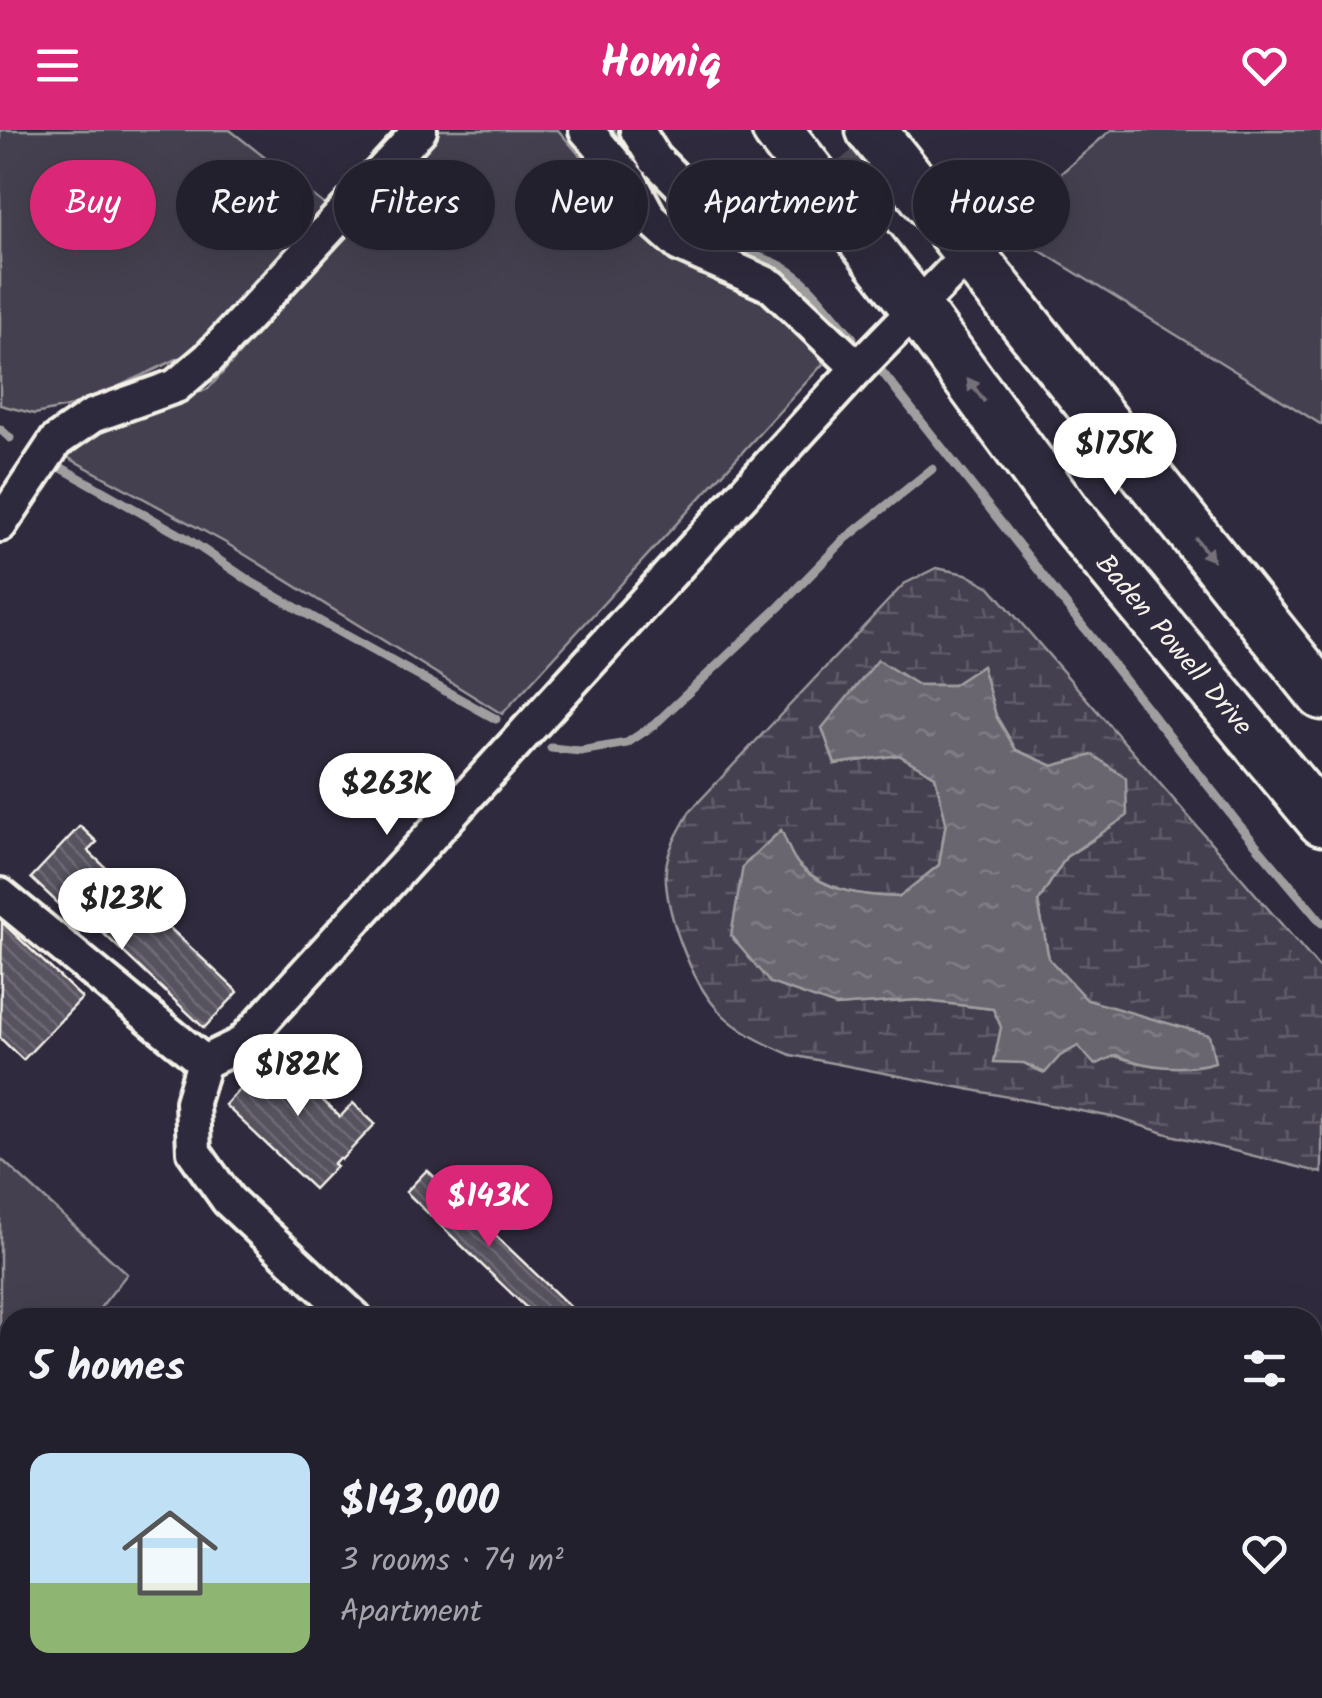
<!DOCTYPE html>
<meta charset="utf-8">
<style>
body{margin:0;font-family:Kalam,sans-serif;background:#2b2836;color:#f1f3f6;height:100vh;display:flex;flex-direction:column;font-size:38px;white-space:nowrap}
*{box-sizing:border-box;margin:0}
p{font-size:32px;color:#a3a3aa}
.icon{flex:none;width:55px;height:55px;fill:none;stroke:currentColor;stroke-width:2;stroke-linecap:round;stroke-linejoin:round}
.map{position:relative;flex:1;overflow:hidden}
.side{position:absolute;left:0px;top:1178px;width:1322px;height:392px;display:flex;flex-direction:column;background:#23202e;border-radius:30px 30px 0 0;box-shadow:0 10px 40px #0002,0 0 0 2px #403e4a}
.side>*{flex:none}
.guide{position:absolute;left:30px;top:30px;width:1262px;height:90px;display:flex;gap:20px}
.price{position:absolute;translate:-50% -85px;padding:0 22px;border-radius:35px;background:#fff;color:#222;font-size:32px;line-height:65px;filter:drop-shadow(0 2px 5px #0008)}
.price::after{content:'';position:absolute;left:50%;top:60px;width:30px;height:22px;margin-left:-15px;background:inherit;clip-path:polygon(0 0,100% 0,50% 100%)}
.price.on{background:#db2777;color:#fff}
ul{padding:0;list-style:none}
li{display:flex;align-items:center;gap:30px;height:250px;padding:0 30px}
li+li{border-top:2px solid #403e4a}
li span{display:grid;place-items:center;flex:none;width:280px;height:200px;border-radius:20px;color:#555}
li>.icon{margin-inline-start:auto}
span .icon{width:120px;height:120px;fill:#fffc;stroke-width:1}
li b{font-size:42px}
h2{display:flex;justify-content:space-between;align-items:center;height:120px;padding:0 30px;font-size:42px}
.tag{padding:0 35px;border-radius:45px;background:#23202e;box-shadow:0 10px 40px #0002,0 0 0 2px #403e4a;font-size:35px;line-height:90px}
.tag.on{background:#db2777;color:#fff}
header{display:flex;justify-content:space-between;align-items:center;height:130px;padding:0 30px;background:#db2777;color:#fff;font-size:45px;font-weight:800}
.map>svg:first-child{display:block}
.grass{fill:#454050;stroke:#9c989c;stroke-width:2.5}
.wetland{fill:url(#wetland-marsh);stroke:#9c989c;stroke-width:2.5;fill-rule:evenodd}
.water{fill:url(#water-ripples);stroke:#a19ea0;stroke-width:2.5}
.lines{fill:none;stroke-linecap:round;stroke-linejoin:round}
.stream{stroke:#a19ea0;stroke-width:9}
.building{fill:url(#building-back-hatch);stroke:#f4f1e8;stroke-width:2.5}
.minor-tunnel{stroke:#4d4857;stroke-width:32;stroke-dasharray:32 16;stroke-linecap:butt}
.minor-casing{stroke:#f4f1e8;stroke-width:40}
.secondary-casing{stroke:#f4f1e8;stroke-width:55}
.minor{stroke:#2f2a3d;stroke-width:32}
.secondary{stroke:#2f2a3d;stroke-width:48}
.oneway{fill:#747079}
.labels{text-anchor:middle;stroke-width:9;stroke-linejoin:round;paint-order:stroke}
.street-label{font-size:28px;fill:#f4f1e8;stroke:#2f2a3d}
</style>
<header><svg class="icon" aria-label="menu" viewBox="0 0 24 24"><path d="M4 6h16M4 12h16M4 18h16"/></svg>Homiq<svg class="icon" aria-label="heart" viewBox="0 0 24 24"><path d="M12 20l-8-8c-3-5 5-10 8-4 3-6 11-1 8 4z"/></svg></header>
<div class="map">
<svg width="1322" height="1568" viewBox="0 0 1322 1568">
<defs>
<pattern id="wetland-marsh" width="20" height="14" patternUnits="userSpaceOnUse" patternTransform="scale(2.5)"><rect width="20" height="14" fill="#454050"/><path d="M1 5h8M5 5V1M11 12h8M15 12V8" fill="none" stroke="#605c69"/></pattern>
<pattern id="water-ripples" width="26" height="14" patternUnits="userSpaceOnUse" patternTransform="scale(2.5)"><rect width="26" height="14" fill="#6a6670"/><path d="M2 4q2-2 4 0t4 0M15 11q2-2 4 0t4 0" fill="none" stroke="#807c84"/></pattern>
<pattern id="building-back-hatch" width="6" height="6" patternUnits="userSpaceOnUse" patternTransform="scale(2.5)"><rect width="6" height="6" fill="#56525f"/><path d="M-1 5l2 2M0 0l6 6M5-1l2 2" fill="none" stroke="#6f6b76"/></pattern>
</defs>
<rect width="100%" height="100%" fill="#2f2a3d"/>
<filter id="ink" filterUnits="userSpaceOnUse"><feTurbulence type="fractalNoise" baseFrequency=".01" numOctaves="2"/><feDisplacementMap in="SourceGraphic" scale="20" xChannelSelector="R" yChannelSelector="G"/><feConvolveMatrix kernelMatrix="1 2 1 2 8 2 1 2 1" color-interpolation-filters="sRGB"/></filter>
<g filter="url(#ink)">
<g class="grass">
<path d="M0 0H230L325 75 190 223 81 274 35 284 0 275Z"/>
<path d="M440 0H558L658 117 770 173 819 221 823 234 502 584 226 413 67 327 81 312 111 296 208 259Z"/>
<path d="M1111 0H1322V295L1034 117 1032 91 1052 51Z"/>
<path d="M0 1028 127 1144 93 1187 10 1188V1560H797L808 1568H0Z"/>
</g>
<path class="wetland" d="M936 438 966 444 990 457 1322 841V1043L1171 1005 1117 988 791 925C765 914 739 902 719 881 691 852 663 777 666 738 668 717 681 698 690 681L904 454ZM982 536 996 586 1016 620 1053 636 1093 625V710L1066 727 1038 772 1049 829 1087 870 1144 887 1128 930 1079 915 1060 926 1044 943 1024 933 993 879 917 870 836 876 781 700C786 711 791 728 800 736 827 762 864 766 899 767L939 735 946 692 935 646 899 625 836 634 918 555H953Z"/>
<g class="water">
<path d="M878 530 918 555H953L982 536 996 586 1016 620 1053 636 1093 625 1126 648 1127 686 1066 727 1038 772 1049 829 1087 870 1209 905 1215 932C1185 941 1146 938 1116 925L1095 935 1078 916 1060 926 1045 943 1024 933 994 932 1001 897 993 879 917 870 836 876 770 853 731 806 743 736 781 700C787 711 791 728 800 736 826 762 864 766 899 767L939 735 946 692 935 646 899 625 835 634 822 598Z"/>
<path d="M1313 1282 1322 1284V1568H997L1001 1560H1312Z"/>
</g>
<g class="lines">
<g class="stream">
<path d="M610 0 621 18"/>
<path d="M720 118C799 131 803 151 853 208"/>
<path d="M883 243 1240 696 1322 793"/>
<path d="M0 299 10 308"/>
<path d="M60 337 186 408 251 452 321 492 496 589"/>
<path d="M551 618 580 621 627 613 654 595 779 477 845 409 932 339"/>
</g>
</g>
<g class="building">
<path d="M80 696 97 712 88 721 238 862 204 898 85 786 79 793 31 748Z"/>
<path d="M2 792 82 868 23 930 0 908Z"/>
<path d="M290 913 312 933 298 947 340 987 353 973 375 994 341 1030 339 1028 333 1034 336 1036 314 1059 225 975 240 959 244 963Z"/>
<path d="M427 1040 582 1188H537L406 1062Z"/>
</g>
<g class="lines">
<path class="minor-tunnel" d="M813 73 902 0"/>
<g class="minor-casing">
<g id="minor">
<path d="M586 0 630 51 650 88 680 115 772 156 858 238"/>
<path d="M637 0 655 29 701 75 751 98 785 96 805 79"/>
<path d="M0 395 56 311 92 286 176 256 208 229 420 0"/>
<path d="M0 765 204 932"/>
<path d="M355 1188 228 1070 194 1022 192 972 204 932 241 914 858 238 971 122"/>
<path d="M824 1560 832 1568"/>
</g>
</g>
<g class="secondary-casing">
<g id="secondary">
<path d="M777 0 916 178 1067 384 1322 691"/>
<path d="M871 0 1322 565"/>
</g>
</g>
<use href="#minor" class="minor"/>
<use href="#secondary" class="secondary"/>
</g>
<defs><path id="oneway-solid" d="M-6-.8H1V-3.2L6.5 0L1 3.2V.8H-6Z" transform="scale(2.5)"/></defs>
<g class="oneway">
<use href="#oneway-solid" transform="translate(976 260) rotate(-126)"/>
<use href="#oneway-solid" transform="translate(1204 419) rotate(52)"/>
</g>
</g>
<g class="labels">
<g class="street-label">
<text transform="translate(1175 514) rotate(50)" y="10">Baden Powell Drive</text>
</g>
</g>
</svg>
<b class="price" style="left:1115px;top:368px">$175K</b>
<b class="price" style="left:387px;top:708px">$263K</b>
<b class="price" style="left:122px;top:823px">$123K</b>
<b class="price" style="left:298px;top:989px">$182K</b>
<b class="price on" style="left:489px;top:1120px">$143K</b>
<div class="guide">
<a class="tag on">Buy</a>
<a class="tag">Rent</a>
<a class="tag">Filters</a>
<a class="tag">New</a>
<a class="tag">Apartment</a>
<a class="tag">House</a>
</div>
<section class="side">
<h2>5 homes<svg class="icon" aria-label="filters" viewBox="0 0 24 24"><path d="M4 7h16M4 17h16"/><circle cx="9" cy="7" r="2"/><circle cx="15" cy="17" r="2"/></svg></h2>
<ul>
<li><span style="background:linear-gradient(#bfe0f5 65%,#8fb573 0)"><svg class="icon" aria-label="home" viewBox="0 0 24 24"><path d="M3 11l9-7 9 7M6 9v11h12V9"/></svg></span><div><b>$143,000</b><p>3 rooms · 74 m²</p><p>Apartment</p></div><svg class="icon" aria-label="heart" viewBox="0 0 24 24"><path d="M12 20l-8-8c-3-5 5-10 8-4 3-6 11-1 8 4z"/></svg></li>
</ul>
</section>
</div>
